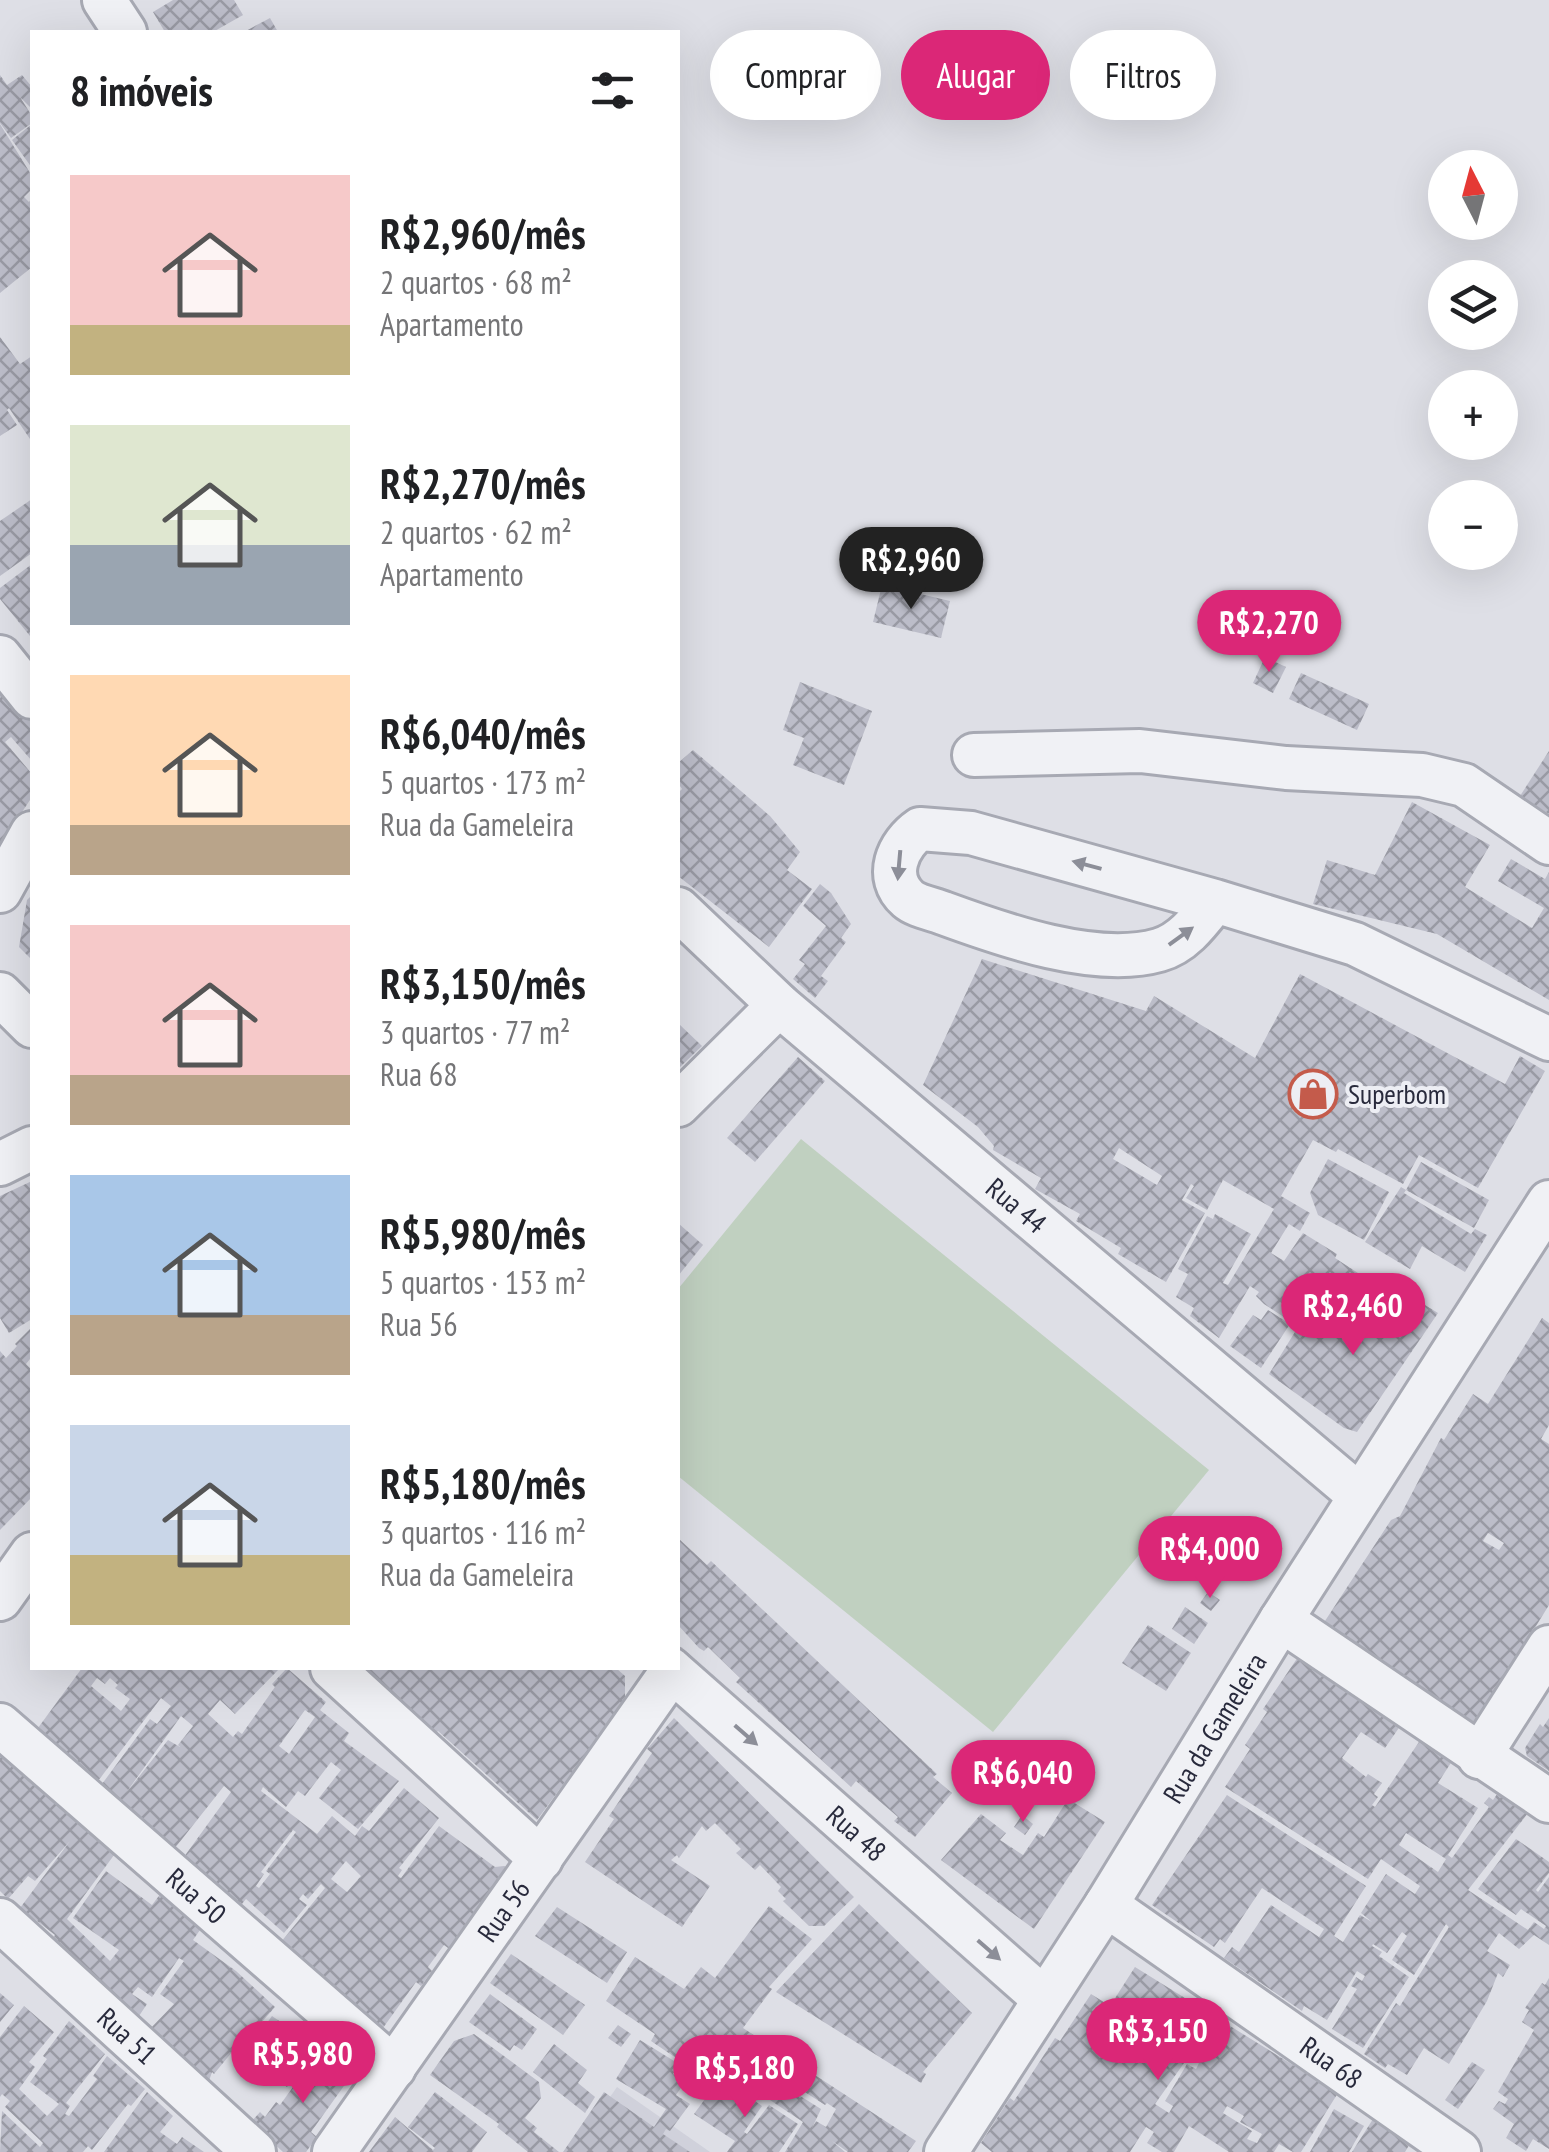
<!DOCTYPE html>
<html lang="pt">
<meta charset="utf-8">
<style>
body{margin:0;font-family:"PT Sans Narrow",sans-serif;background:#f2f2f2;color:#202124;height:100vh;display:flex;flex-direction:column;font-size:38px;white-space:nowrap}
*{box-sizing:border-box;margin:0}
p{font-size:32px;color:#757577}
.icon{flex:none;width:55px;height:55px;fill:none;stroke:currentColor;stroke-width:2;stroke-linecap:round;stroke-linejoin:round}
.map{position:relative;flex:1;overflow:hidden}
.drawer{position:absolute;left:30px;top:30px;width:650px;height:1640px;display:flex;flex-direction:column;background:#fff;border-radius:0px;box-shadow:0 10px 40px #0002}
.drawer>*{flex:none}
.guide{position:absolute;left:710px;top:30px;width:688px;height:90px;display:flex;gap:20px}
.needle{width:65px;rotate:354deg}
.tools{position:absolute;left:1428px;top:150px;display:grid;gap:20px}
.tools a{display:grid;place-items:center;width:90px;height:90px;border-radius:50%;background:#fff;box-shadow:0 10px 40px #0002;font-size:50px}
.price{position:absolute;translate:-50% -85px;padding:0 22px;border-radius:35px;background:#db2777;color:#fff;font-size:32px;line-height:65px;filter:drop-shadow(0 2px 5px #0008)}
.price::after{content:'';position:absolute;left:50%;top:60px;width:30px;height:22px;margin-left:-15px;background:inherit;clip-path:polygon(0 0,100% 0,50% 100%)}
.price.on{background:#222;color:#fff}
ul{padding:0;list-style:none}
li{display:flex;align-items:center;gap:30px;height:250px;padding:0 40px}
li span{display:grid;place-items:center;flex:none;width:280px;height:200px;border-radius:0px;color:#555}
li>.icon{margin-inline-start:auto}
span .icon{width:120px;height:120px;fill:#fffc;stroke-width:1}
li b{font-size:42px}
h2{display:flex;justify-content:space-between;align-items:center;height:120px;padding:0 40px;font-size:42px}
.chip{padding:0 35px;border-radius:45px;background:#fff;box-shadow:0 10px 40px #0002;font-size:35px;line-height:90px}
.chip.on{background:#db2777;color:#fff}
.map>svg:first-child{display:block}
.built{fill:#d0d1db}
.grass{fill:#c0d0c0}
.building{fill:url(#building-cross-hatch);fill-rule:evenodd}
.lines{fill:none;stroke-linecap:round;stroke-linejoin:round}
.minor-casing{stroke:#a7a9b3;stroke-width:48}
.minor{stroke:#f0f1f5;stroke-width:42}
.oneway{fill:#8c8e98}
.labels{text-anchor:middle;stroke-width:8;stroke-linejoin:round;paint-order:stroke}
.poi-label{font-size:28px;fill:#282a3c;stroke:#edeef4;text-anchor:start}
.street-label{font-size:28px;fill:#282a3c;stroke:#edeef4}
</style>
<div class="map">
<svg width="1549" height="2152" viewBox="0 0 1549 2152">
<defs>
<pattern id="building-cross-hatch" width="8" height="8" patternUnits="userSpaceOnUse" patternTransform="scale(2.5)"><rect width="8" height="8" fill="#bcbdc9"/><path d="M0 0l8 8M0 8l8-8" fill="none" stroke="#999aa4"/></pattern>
</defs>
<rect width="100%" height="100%" fill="#dedfe6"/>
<path class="built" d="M617 2087 710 2152H572Z"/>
<path class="grass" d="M801 1139 1209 1470 993 1732 678 1476V1289Z"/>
<g class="building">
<path d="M173 0H234L243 15 213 32H165L153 12Z"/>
<path d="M270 18 278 32H244Z"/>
<path d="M0 75 7 85 22 75 32 87V109L20 97 32 116V123L11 138 0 123Z"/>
<path d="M0 124 32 176V189L24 197 29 202 32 198V267L0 293Z"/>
<path d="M32 124V168L12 140Z"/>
<path d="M0 337 20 364 32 356 30 439 9 408 7 410 17 425 0 436Z"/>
<path d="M32 499V553L0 576V521Z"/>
<path d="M32 564V633L30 636 0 599V588Z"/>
<path d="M882 585 950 601 941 638 873 622Z"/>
<path d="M1265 657 1286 667 1273 693 1253 683Z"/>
<path d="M1301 673 1369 704 1357 730 1289 699Z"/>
<path d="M800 682 872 711 844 785 793 765 804 738 783 730Z"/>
<path d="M0 683 32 723V761L11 737 5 742 32 774V797L0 845Z"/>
<path d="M693 750 770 816 800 852 787 870 812 889 769 947 678 876V787L680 791 682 789 678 783V763Z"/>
<path d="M1549 751V814L1520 796Z"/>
<path d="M1412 802 1490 845 1465 887 1532 928 1544 908 1498 881 1511 859 1545 879 1549 872V1000L1437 934 1313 904 1327 860 1375 875Z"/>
<path d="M820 884 831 893 851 924 841 938 846 942 821 976 828 981 815 998 793 979 805 964 799 960 826 926 803 906Z"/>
<path d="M32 895V960L19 947 27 900Z"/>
<path d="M982 959 1146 1011 1154 996 1255 1058 1300 974 1505 1084 1520 1056 1545 1071 1478 1188 1419 1155 1403 1184 1338 1149 1336 1152 1313 1140 1281 1196 1310 1213 1300 1231 1289 1224 1271 1253 1284 1261 1303 1233 1337 1254 1335 1258 1358 1273 1351 1284 1366 1293 1349 1319 1312 1292 1318 1283 1315 1281 1290 1321 1264 1304 1256 1296 1259 1292 1250 1286 1219 1338 1190 1316 1194 1308 1176 1297 1188 1274 1178 1269 1207 1216 1213 1219 1215 1214 1251 1234 1223 1283 1228 1285 1274 1209 1223 1180 1207 1210 1186 1198 1194 1186 1191 1184 1182 1200 1205 1213 1166 1282 1118 1254 1121 1248 1076 1221 1080 1214 1035 1189 1041 1178 993 1150 994 1146 978 1127 923 1085ZM1119 1148 1162 1176 1157 1185 1113 1159Z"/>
<path d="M678 1023 702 1046 678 1069Z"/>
<path d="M798 1057 825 1081 755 1162 727 1138Z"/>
<path d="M1328 1159 1389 1192 1364 1240 1318 1215 1310 1193Z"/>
<path d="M1421 1162 1489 1200 1474 1228 1406 1190Z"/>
<path d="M32 1181V1319L9 1333 0 1318V1196Z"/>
<path d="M1401 1187 1406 1190 1404 1193 1471 1234 1475 1229 1487 1235 1465 1272 1422 1246 1410 1269 1365 1242Z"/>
<path d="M678 1223 703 1245 678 1276Z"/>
<path d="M1389 1283 1438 1313 1357 1432 1344 1428 1269 1374 1306 1314 1350 1342Z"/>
<path d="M1268 1310 1290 1324 1261 1368 1230 1346 1253 1315 1261 1320Z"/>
<path d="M1542 1318 1549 1323V1425L1541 1439 1549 1444V1605L1476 1723 1323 1624 1391 1520 1400 1516 1441 1438 1444 1440 1473 1394 1488 1404ZM1488 1533 1504 1543 1499 1550 1483 1541Z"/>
<path d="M32 1327V1361L30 1359 26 1364 32 1370V1497L0 1530V1351L6 1358 17 1346 15 1344Z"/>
<path d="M678 1538 707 1565 711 1561 937 1774 933 1777 952 1793 915 1837 894 1821 898 1817 856 1781 851 1787 736 1682 740 1678 708 1647 704 1651 699 1648 678 1625Z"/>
<path d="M1208 1592 1220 1600 1211 1611 1200 1603Z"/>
<path d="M1185 1607 1208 1623 1194 1644 1172 1629Z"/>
<path d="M1148 1625 1191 1653 1166 1691 1122 1663Z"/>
<path d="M1298 1657 1403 1722 1385 1748 1361 1732 1342 1758 1366 1777 1368 1774 1382 1783 1374 1794 1378 1797 1372 1805 1375 1807 1423 1736 1454 1758 1438 1783 1478 1808 1448 1855 1452 1858 1489 1807 1484 1803 1489 1797 1493 1800 1502 1787 1532 1808 1468 1890 1528 1930 1534 1922 1544 1929 1546 1926 1521 1909 1516 1915 1478 1889 1516 1839 1549 1862V1873L1536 1890 1538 1892 1549 1877V1945L1534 1935 1519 1949 1499 1933 1487 1951 1510 1965 1503 1977 1498 1973 1487 2001 1449 2064 1424 2048 1407 2075 1388 2064 1385 2068 1364 2054 1396 2003 1400 2006 1449 1927 1446 1924 1414 1975 1392 1960 1407 1936 1402 1932 1387 1953 1373 1944 1372 1946 1382 1952 1379 1956 1409 1977 1363 2048 1332 2029 1357 1989 1351 1986 1356 1977 1362 1981 1365 1976 1357 1971 1327 2020 1304 2006 1302 2011 1224 1958 1232 1947 1239 1952 1271 1905 1319 1937 1324 1929 1262 1888 1225 1943 1220 1939 1214 1947 1152 1905 1227 1795 1366 1886 1334 1936 1343 1942 1360 1915 1372 1922 1361 1913 1386 1874 1415 1894 1420 1886 1381 1859 1368 1879 1225 1787 1250 1749 1245 1745 1267 1712 1263 1709ZM1406 1833 1446 1859 1438 1872 1399 1845Z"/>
<path d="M82 1668H280L235 1714 220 1700 208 1714 233 1737 238 1731 242 1734 275 1687 272 1684 287 1668 326 1702 320 1710 349 1733 344 1741 399 1781 358 1829 319 1798 341 1770 331 1762 305 1796 298 1791 286 1807 263 1787 261 1791 317 1834 332 1816 355 1836 362 1826 369 1831 404 1788 439 1818 399 1868 402 1870 398 1876 401 1878 439 1826 495 1867 504 1866 509 1869 452 1951 444 1945 428 1967 432 1971 421 1986 416 1982 383 2028 339 1995 281 1942 325 1888 321 1884 308 1899 303 1894 299 1899 307 1905 284 1933 246 1899 237 1910 181 1861 231 1792 224 1786 171 1853 35 1732ZM97 1678 105 1684 110 1678 118 1685 115 1688 130 1699 121 1711 91 1686ZM161 1698 171 1706 157 1724 150 1719 102 1784 98 1781ZM305 1710 315 1717 289 1754 279 1746ZM181 1716 193 1726 178 1745 180 1747 168 1740 126 1793ZM293 1830 296 1832 266 1871 270 1874 259 1888 256 1886 264 1874 261 1872ZM346 1861 361 1876 347 1892 331 1879Z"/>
<path d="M367 1668H616L625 1676V1700L537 1820 438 1731 434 1735Z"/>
<path d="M674 1718 854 1897 824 1926H809L783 1901 786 1899 778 1891 781 1887 760 1865 755 1870 736 1853 741 1849 715 1823 706 1831 702 1826 679 1858 677 1855 671 1860 710 1886 682 1927 585 1862 614 1819 609 1816 652 1753 647 1749Z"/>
<path d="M1549 1718V1771L1527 1756 1525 1748 1540 1724 1543 1727Z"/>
<path d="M0 1748 117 1851 67 1919 110 1961 119 1950 73 1918 106 1871 152 1905 161 1893 200 1930 193 1940 236 1971 275 2007 234 2054 232 2052 214 2074 212 2072 208 2084 149 2030 174 2004 160 1994 184 1961 179 1958 152 1997 138 1987 132 1994 147 2004 137 2019 52 1939 55 1935 20 1908 70 1841 35 1881 28 1876 8 1899 0 1891Z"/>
<path d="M1068 1799 1105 1822 1034 1929 941 1860 981 1814 1006 1833 1000 1840 1023 1855 1038 1833 1044 1837Z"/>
<path d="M1022 1815 1033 1824 1025 1835 1014 1827Z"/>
<path d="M859 1904 972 2013 923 2072 926 2074 921 2083 776 1992Z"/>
<path d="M769 1906 812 1939 769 1987 772 1989 743 2028 916 2141 908 2152H848L832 2141 845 2152H785L803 2122 770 2100 781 2084 821 2109 812 2128 816 2121 826 2127 836 2109 827 2103 825 2105 783 2078 778 2084 727 2050 707 2079 651 2041 655 2034 606 2001 635 1957 684 1989 701 1967 715 1978Z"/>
<path d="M557 1907 627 1952 607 1983 535 1936Z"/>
<path d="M511 1954 585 2005 563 2035 490 1983Z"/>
<path d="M1135 1967 1338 2093 1301 2152H1293L1279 2144 1274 2152H1229L1189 2126 1174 2152H1162L1147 2143 1154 2132 1146 2127 1130 2152H992L981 2143 1010 2098 1014 2101 1055 2038 1060 2041 1091 1994 1110 2006ZM1189 2056 1199 2063 1196 2069 1187 2064 1165 2101 1173 2106 1169 2113 1155 2104ZM1227 2106 1244 2116 1240 2122 1262 2134 1257 2143 1247 2139 1252 2131 1223 2113Z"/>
<path d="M1549 1978V2149L1533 2139 1526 2151 1506 2138 1514 2124 1493 2109 1499 2101 1505 2104 1508 2099 1498 2092 1534 2030 1522 2022 1529 2010 1525 2008 1542 1983 1545 1985Z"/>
<path d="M0 1993 14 2005 0 2022Z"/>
<path d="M490 1994 537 2029 522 2050 514 2045 510 2051 469 2022Z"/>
<path d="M24 2006 54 2032 29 2062 35 2067 19 2089 47 2116 59 2104 30 2082 47 2059 43 2056 69 2021 105 2054 66 2103 70 2106 65 2114 69 2116 97 2079 93 2076 107 2056 145 2089 131 2106 128 2104 92 2150 88 2146 83 2152H0L2 2111 40 2147 43 2143 5 2107 10 2101 2 2094 0 2097V2037Z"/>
<path d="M272 2016 316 2046 287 2087 274 2077 264 2085 247 2073 253 2063 250 2060 262 2044 255 2039Z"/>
<path d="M618 2025 631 2034 621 2047 608 2038Z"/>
<path d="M474 2034 539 2082 541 2098 525 2118 537 2128 534 2132 559 2152H528L497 2127 499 2124 430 2075 454 2041Z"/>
<path d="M640 2040 679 2064 673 2074 685 2082 676 2095 690 2104 670 2131 666 2129 663 2134 690 2152H563L604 2092 654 2127 666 2109 616 2079Z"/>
<path d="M554 2044 587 2070 578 2083 595 2097 585 2113 533 2072Z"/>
<path d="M319 2051 351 2076 311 2132 317 2137 306 2152H283L251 2122 260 2112 265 2117 276 2102 280 2105Z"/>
<path d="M1472 2062 1485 2070 1458 2109 1445 2100Z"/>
<path d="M721 2077 762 2106 744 2132 747 2134 769 2105 798 2124 779 2152H727L735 2141 694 2114Z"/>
<path d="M147 2092 173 2116 160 2132 177 2144 182 2137 204 2152H104Z"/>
<path d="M435 2092 487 2132 472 2152H369L395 2117 433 2150 435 2148 408 2127Z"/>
<path d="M1334 2109 1364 2126 1349 2152H1310Z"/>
<path d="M1373 2119 1411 2142 1405 2152H1352Z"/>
</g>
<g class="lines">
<g class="minor-casing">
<g id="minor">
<path d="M104 0 125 32"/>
<path d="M0 657 32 697"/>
<path d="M974 755 1140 751 1286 768 1422 775 1464 785 1549 843"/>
<path d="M0 891 32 833"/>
<path d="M1215 901C1200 920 1184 943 1159 950 1096 968 1003 935 943 913 933 909 916 906 908 899 883 877 898 844 920 829L971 833 1215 901 1355 944 1549 1039"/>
<path id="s1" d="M678 909 779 1005 1360 1496"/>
<path d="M0 994 32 1026"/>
<path d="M678 1105 779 1005"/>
<path d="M0 1164 32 1148"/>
<path d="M0 1599 32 1554"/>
<path d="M1281 1620 1549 1801"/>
<path d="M332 1668 541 1859"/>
<path id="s2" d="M669 1668 1043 1998"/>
<path id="s3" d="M0 1725 394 2068"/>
<path d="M1479 1757 1549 1647"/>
<path id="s4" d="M1106 1905 1459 2152"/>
<path id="s5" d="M0 1920 254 2152"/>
<path id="s6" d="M334 2152 672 1671"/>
<path id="s7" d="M946 2152 1106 1905 1281 1620 1549 1202"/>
</g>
</g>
<use href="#minor" class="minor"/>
</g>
<defs><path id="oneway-solid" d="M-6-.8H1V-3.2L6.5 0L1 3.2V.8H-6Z" transform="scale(2.5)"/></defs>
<g class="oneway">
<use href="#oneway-solid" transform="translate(899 865) rotate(95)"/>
<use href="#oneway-solid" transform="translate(1087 865) rotate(-165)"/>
<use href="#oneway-solid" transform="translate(1181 936) rotate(-36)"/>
<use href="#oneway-solid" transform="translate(746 1735) rotate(41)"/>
<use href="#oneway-solid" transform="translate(989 1950) rotate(41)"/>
</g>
<defs>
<g id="shop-ring" transform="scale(2.5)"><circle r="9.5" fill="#edeef4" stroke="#c45b4b" stroke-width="1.5"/><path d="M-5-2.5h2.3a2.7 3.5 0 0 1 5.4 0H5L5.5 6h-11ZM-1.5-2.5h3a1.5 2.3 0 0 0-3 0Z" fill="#c45b4b"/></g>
</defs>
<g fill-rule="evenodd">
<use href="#shop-ring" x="1313" y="1094"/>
</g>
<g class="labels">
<g class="poi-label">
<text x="1348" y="1104">Superbom</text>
</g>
<g class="street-label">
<text dy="10" stroke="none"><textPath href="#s1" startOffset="450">Rua 44</textPath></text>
<text dy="10" stroke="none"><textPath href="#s7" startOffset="502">Rua da Gameleira</textPath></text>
<text dy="10" stroke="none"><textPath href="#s2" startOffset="250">Rua 48</textPath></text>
<text dy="10" stroke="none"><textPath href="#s3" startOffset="260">Rua 50</textPath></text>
<text dy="10" stroke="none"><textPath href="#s6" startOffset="295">Rua 56</textPath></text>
<text dy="10" stroke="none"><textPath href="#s5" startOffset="172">Rua 51</textPath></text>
<text dy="10" stroke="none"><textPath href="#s4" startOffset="275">Rua 68</textPath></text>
</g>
</g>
</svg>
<div class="tools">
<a><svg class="needle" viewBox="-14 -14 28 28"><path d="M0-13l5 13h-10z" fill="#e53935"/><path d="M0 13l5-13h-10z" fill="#757577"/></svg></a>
<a><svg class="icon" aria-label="layers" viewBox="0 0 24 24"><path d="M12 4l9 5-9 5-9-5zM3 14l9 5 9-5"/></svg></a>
<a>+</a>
<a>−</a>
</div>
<b class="price on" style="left:911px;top:612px">R$2,960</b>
<b class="price" style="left:1269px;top:675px">R$2,270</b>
<b class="price" style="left:1353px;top:1358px">R$2,460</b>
<b class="price" style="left:1210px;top:1601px">R$4,000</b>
<b class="price" style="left:1023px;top:1825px">R$6,040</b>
<b class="price" style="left:1158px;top:2083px">R$3,150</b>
<b class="price" style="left:303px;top:2106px">R$5,980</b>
<b class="price" style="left:745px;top:2120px">R$5,180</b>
<div class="guide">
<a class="chip">Comprar</a>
<a class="chip on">Alugar</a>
<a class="chip">Filtros</a>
</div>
<section class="drawer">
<h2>8 imóveis<svg class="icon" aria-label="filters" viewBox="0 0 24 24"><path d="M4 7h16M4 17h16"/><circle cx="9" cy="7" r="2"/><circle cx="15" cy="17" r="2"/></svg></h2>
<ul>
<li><span style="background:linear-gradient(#f6c9c9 75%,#c2b280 0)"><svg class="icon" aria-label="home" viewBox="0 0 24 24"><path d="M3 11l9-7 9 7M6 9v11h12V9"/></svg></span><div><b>R$2,960/mês</b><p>2 quartos · 68 m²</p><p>Apartamento</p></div></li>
<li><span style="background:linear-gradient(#dfe7d0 60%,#9aa5b1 0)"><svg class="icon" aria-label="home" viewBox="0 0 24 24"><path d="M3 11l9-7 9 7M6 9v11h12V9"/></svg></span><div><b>R$2,270/mês</b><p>2 quartos · 62 m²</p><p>Apartamento</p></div></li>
<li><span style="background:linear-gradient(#ffd9b3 75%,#b9a48a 0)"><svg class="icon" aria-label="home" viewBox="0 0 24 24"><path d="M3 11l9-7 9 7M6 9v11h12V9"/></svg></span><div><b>R$6,040/mês</b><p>5 quartos · 173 m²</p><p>Rua da Gameleira</p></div></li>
<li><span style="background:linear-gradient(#f6c9c9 75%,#b9a48a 0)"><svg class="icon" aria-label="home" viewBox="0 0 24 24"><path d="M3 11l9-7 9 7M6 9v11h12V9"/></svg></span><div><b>R$3,150/mês</b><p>3 quartos · 77 m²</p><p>Rua 68</p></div></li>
<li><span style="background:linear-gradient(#a9c7e8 70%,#b9a48a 0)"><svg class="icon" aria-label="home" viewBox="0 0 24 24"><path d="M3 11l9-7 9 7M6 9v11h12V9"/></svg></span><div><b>R$5,980/mês</b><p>5 quartos · 153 m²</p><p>Rua 56</p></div></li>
<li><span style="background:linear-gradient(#c9d6e8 65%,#c2b280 0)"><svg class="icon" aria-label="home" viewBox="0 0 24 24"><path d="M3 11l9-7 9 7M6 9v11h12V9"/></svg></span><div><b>R$5,180/mês</b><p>3 quartos · 116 m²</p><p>Rua da Gameleira</p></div></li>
</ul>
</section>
</div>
